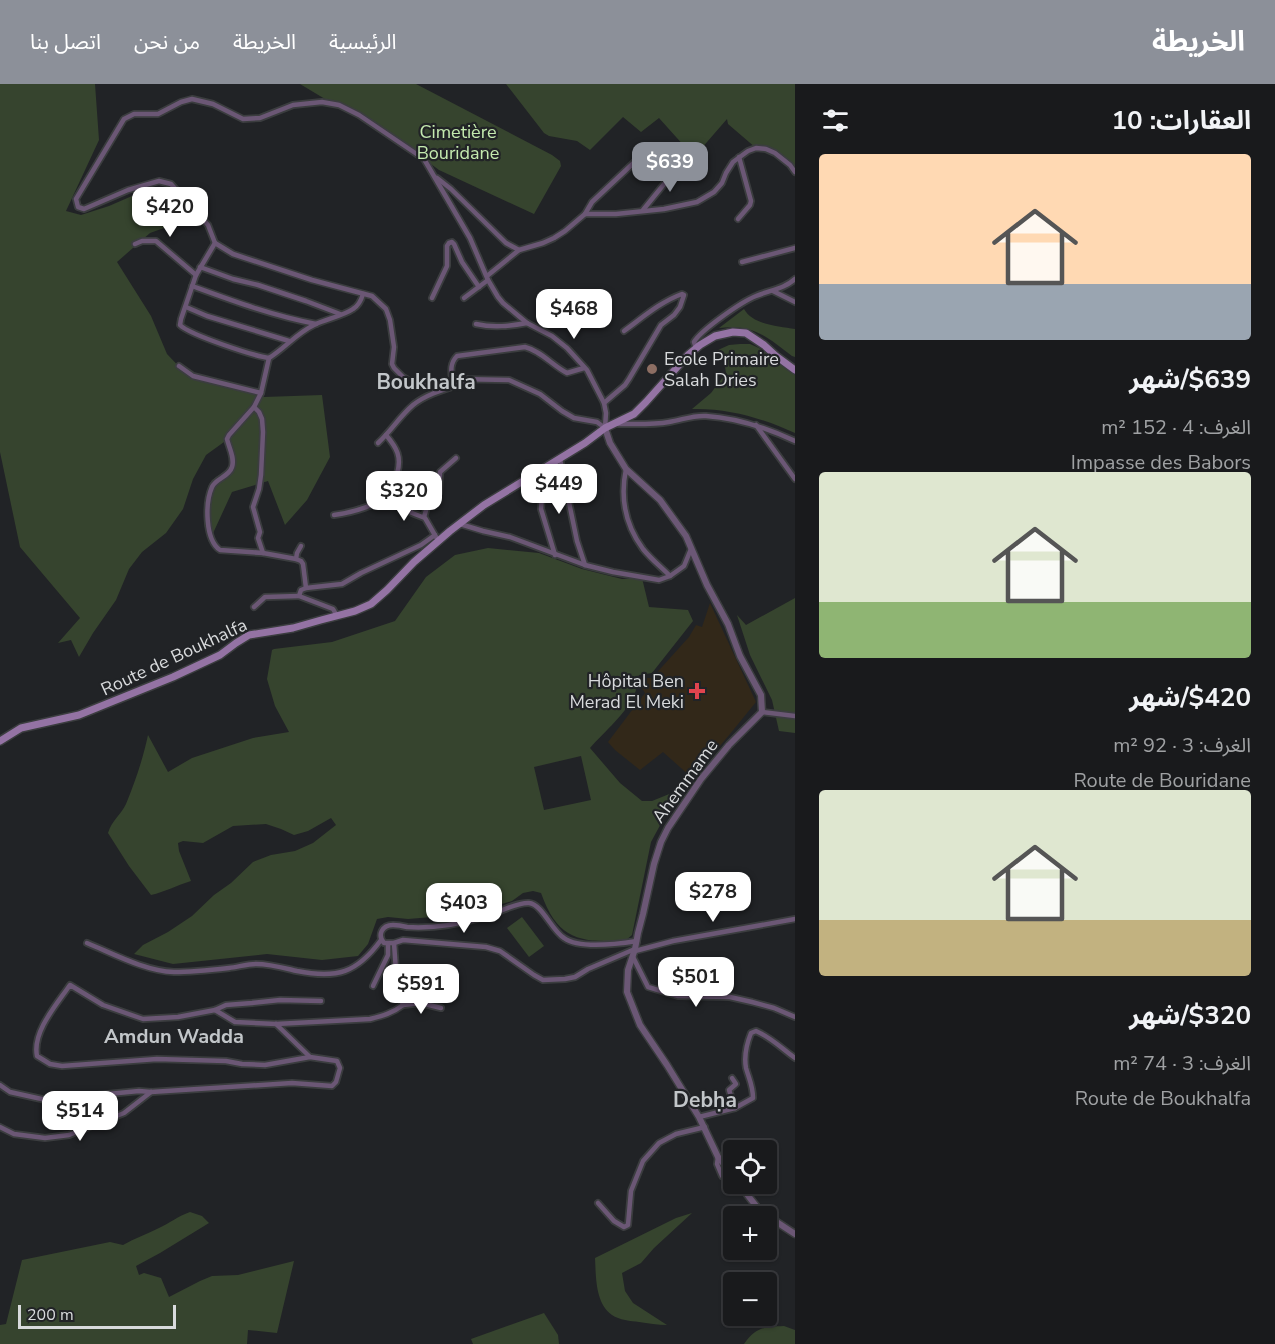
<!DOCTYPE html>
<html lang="ar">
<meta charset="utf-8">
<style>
body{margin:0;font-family:"Nunito Sans","Noto Sans Arabic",sans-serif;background:#222325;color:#f1f3f6;direction:rtl;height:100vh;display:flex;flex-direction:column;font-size:22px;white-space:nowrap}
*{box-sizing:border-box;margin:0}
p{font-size:20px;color:#9fa1a3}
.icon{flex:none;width:33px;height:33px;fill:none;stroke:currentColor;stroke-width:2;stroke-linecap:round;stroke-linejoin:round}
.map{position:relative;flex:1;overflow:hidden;direction:ltr}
.details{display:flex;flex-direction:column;background:#191a1c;width:480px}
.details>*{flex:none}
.tools{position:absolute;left:723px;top:1056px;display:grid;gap:12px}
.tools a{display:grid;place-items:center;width:54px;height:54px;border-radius:6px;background:#191a1c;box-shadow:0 2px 4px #0004,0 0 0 2px #37383b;font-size:30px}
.scale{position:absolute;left:18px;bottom:15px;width:158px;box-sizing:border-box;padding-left:6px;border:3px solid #d8dadc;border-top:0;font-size:16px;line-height:21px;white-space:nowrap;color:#d8dadc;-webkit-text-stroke:4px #212326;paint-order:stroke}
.price{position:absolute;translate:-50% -51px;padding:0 14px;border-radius:12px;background:#fff;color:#222;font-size:20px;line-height:39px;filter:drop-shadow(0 2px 3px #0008)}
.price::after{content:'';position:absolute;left:50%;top:36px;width:18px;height:14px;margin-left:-9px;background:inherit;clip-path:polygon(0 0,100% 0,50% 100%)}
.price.current{background:#8c9099;color:#fff}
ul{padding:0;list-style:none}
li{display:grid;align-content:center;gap:12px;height:318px;padding:0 24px}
li span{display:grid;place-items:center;height:186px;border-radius:6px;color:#555}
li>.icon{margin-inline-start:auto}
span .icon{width:108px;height:108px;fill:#fffc;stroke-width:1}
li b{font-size:26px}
h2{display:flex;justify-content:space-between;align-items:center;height:72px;padding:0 24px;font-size:26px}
header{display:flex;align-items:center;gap:36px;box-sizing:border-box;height:84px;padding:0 30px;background:#8c9099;color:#fff}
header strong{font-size:28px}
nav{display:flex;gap:33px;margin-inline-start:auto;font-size:21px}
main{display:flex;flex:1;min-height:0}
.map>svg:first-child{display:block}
.medical{fill:#322819}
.green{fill:#36442e;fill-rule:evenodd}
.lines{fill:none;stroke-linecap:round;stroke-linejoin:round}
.minor-casing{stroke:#3b3d3f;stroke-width:8}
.tertiary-casing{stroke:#3b3d3f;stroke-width:9}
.secondary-casing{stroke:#3b3d3f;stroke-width:10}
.minor{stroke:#6b5775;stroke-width:4.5}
.tertiary{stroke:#6b5775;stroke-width:6}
.secondary{stroke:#9473a4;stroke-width:7}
.education-dot{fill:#8d6e63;stroke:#212326;stroke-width:2}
.health-dot{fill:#e0444e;stroke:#212326;stroke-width:2}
.labels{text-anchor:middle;stroke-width:4.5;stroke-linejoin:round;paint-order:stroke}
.park-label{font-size:18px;fill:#c4eaaf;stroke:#212326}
.poi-label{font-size:18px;fill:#d8dadc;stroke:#212326;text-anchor:start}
.street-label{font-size:18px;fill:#d8dadc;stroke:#212326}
.neighbourhood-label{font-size:20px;font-weight:bold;fill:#c2c6c9;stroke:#212326}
.quarter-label{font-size:21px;font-weight:bold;fill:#c2c6c9;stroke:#212326}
</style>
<header>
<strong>الخريطة</strong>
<nav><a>الرئيسية</a><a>الخريطة</a><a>من نحن</a><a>اتصل بنا</a></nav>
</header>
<main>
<section class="details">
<h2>العقارات: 10<svg class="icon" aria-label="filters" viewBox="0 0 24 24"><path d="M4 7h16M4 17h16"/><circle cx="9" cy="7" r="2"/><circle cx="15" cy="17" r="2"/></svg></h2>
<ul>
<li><span style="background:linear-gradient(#ffd9b3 70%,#9aa5b1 0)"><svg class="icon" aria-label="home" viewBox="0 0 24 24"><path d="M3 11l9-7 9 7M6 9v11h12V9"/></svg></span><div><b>$639/شهر</b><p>الغرف: 4 · 152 m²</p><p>Impasse des Babors</p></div></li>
<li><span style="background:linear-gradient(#dfe7d0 70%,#8fb573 0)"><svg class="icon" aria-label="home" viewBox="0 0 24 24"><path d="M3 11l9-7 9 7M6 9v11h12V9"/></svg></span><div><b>$420/شهر</b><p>الغرف: 3 · 92 m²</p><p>Route de Bouridane</p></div></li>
<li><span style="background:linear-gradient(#dfe7d0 70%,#c2b280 0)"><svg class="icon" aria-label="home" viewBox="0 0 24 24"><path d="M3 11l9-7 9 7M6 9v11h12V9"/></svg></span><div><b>$320/شهر</b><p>الغرف: 3 · 74 m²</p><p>Route de Boukhalfa</p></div></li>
</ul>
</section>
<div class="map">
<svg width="795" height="1260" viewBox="0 0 795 1260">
<rect width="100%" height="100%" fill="#212326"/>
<path class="medical" d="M710 519 756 618 730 650 702 683 700 689 690 692 663 668 640 686 615 666 608 658 645 609 640 601V596L646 594H652L689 553 696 541 702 543Z"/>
<g class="green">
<path d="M0 0H95L99 56 66 127 81 131 109 122 132 112 165 105 173 112 192 134 150 149 117 178 151 232 167 270 188 292 264 313 322 311 330 373 307 416 285 441 268 397 232 408 209 458 204 440 208 403 212 396 225 387 231 379 229 370 224 358 206 371 193 395 183 425 166 449 142 468 129 485 116 516 93 549 79 573 71 556 58 559 80 534 20 463 0 368Z"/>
<path d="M300 0H416L552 71 560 77 561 82 534 130 439 86 424 75 339 21 325 15Z"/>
<path d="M506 0H795V88L775 69 756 64 728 40 727 35 694 73 659 34 641 48 623 33 590 66 577 57 549 52 544 49Z"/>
<path d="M744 225C753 241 778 242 795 245V273L792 272C766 252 753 240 719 244Z"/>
<path d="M740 260H750L759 264 790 288 795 290V349C762 334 728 324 692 325L711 309 726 289 724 277 718 266 729 261Z"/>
<path d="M488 464 539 469 582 485 622 495 642 494 649 523 688 526 693 537 652 589 639 591C635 597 638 602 635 609 627 629 604 648 590 664L620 699 642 717H652L689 702 664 734 651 758 632 851 625 857C580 858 558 857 541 809L533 807 523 809 512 817 469 830 408 835 388 833 377 835 368 860 358 872 322 876 267 870 173 880 134 870 143 861 168 848 192 832 214 811 231 799 253 778 271 771 295 767 313 759 336 741 331 734 308 747 294 751 281 745 266 740 233 742 203 759 183 757 178 759 179 767 191 797C177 801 165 808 151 811L129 782 108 749C112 736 121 731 126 720 135 698 143 675 148 651L168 688 192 674 253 654 289 648 275 622 267 595 272 566 274 565 332 558 395 537 426 493 455 471ZM581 672 591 716 544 726 534 683Z"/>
<path d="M795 514V649L779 647 772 616 750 571 737 531 746 541Z"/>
<path d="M522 833 544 862 529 873 507 844Z"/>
<path d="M190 1128 202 1132 209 1139 160 1169 136 1182 139 1191 144 1189 161 1194 169 1213 200 1197 212 1192 238 1191 294 1177 277 1249 248 1246 247 1260H0V1241L6 1240 22 1176 110 1158 123 1161C135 1154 147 1150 159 1144 170 1139 178 1132 190 1128Z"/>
<path d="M692 1129 654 1164 641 1179 622 1189 625 1207 633 1219 667 1241C658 1241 648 1239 639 1238 631 1237 619 1236 612 1231 595 1219 596 1192 595 1174L676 1134Z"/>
<path d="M544 1229 558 1251 559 1260H473L471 1255Z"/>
<path d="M784 1242 795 1246V1260H744C756 1243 764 1243 784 1242Z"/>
</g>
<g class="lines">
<g class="minor-casing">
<g id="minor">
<path d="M192 15 213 20 243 35 260 34 293 21 322 18 339 21 359 31 424 75 470 154 488 196 498 213 503 219 527 239 552 252 567 264 587 286 604 319 606 329 605 344 597 338 574 334 562 327 540 310 509 296 457 295 434 301 423 302 413 299 403 293 394 284 392 280 394 263 390 236 386 225 372 212 312 196 233 170 215 159 208 141 171 100 159 97 128 106 84 125 78 123 76 115 124 35 134 30H158L181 18Z"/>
<path d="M437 94 451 105 506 159 519 166"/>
<path d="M643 126 682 78"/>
<path d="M585 130 592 118 642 71"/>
<path d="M738 135 750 121 751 117 739 73"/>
<path d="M215 159 196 191 181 235 180 241C190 251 254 272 269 274"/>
<path d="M135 160 142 157H156L196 191"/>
<path d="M742 178 795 164"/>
<path d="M200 183 233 195 258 201 306 217 340 230"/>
<path d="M487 192 519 166 543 159 554 154 565 147 585 130H616L664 125 697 118 714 108 722 99 726 89 733 78 748 67 756 64 766 65 775 69 790 81 795 88"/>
<path d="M192 202C233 217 273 232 316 240"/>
<path d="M773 207 795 218"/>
<path d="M432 214 447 182V162L449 159 452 158 454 160 462 178 479 203"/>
<path d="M464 214 488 196"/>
<path d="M186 223 207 232 289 257"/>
<path d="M476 240C494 244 510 242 527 239"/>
<path d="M696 264 694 258C701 246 741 218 756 212 770 206 784 205 795 195"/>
<path d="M179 282 193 292 261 309 269 274C285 264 297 249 314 241 326 235 343 232 353 225 358 222 361 217 363 210"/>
<path d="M452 297C451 287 450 279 457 272L525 263C541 267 552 281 567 289L584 284"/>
<path d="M261 309 254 323 229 351 227 355C229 364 235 374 232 383 229 393 216 394 212 403 205 419 205 456 220 466L263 469 296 475"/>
<path d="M604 319 625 301 629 295 661 241 674 231 680 223 684 211 682 210C660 218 642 234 624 247"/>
<path d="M254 323 259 328 262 335 263 348 261 391 259 405 253 423 260 448 258 454 263 469"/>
<path d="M618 340C635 340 653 341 669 338 682 336 693 331 706 332 737 334 767 344 795 357"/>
<path d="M756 341 795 395"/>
<path d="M378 359C391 347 400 332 413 321 429 308 451 304 470 297"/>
<path d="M560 375 577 457 585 481"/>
<path d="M544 385 541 425 555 471"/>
<path d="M626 385C620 414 626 442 643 465 651 475 661 483 670 492"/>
<path d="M391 408 404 419 412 429 425 434 436 453"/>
<path d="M334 431C350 429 381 421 391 408 394 403 395 395 397 390 402 373 397 364 386 351"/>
<path d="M424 433 427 423 439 409 440 388 456 374"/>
<path d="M460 440 483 447 510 453 585 481 613 488 659 496 670 492 684 482 691 465"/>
<path d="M301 462 297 469 296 475 301 477 303 480 306 504"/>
<path d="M254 523 265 513 299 512"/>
<path d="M337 532 333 525 299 512 301 506 306 504 342 500 361 489 421 461 435 451"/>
<path d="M762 628 795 632"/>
<path d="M87 859C114 870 145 887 174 888 192 888 211 886 229 884 238 883 247 880 256 880 270 880 284 884 297 887 337 895 357 889 381 856"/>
<path d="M635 865 588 885 575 893 565 895 543 896 534 891 500 867 486 863 403 856 394 859H384C377 851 382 841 393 841 398 841 403 842 407 843 433 845 460 840 485 833 497 829 517 818 529 819 542 820 552 847 564 854 579 865 618 860 637 857"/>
<path d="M635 867 673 857 795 835"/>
<path d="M633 873 648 903 678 912 730 913 752 918 774 924 795 933"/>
<path d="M373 902 388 871V860"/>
<path d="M403 921 421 919 441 924"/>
<path d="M215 926 235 938 276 940 370 935C382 932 393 929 403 921L397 901 394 859"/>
<path d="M310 973 265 981 242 980 226 977 157 975 62 982 50 980 37 972C32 948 57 920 70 901L103 921 143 935 178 933 215 926 226 921 252 919 280 916 321 917"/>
<path d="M732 994 736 1000 729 1006 735 1024"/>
<path d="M0 1001 10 1008 46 1016 139 1007 151 1008 292 999 332 1002 336 998 340 984 337 977 310 973 276 940"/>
<path d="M699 1033 735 1024 753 1014C753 1002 749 995 746 984 744 973 747 959 751 949L756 947C772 954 781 964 795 974"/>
<path d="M0 1043 14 1050 45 1054 69 1051 124 1029 151 1008"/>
<path d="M718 1073 717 1080 722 1092"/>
<path d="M598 1119 614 1137 624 1143 628 1141 631 1107 643 1077 659 1059 676 1050 705 1043"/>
</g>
</g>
<g class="tertiary-casing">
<g id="tertiary">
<path d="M605 344 610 359 626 385 660 416 686 452 707 501 728 540 740 572 761 611 762 628 729 661 701 695 668 744 661 758 654 780 643 830 638 849 635 865 628 886 627 908 640 941 667 981 699 1033 718 1073 734 1092"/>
<path d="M739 1100 760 1127 795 1150"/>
</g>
</g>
<g class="secondary-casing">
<path id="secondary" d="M0 657 21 644 79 631 173 593 220 571 236 559 249 551 293 544 321 536 355 527 371 520 387 506 414 478 450 447 484 421 585 359 605 344 634 330 646 318 688 271 700 261 715 252 733 248 746 249 764 261 776 272 795 286"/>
</g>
<use href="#minor" class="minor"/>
<use href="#tertiary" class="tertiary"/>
<use href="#secondary" class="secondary"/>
</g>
<circle class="education-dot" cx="652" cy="285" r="6"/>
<path class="health-dot" d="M694 598h6v6h6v6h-6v6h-6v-6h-6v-6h6z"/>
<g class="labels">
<g class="park-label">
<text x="458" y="54">Cimetière<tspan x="458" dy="21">Bouridane</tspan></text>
</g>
<g class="poi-label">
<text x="664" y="281">Ecole Primaire<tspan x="664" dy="21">Salah Dries</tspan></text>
<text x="684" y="603" text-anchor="end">Hôpital Ben<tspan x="684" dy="21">Merad El Meki</tspan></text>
</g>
<g class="street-label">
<text transform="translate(174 573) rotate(-25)" y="6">Route de Boukhalfa</text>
<text transform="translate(685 697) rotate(-54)" y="6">Ahemmame</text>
</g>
<g class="neighbourhood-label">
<text x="174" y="959">Amdun Wadda</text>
</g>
<g class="quarter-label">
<text x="426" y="305">Boukhalfa</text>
<text x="705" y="1023">Debḥa</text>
</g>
</g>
</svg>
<div class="tools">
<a><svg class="icon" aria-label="locate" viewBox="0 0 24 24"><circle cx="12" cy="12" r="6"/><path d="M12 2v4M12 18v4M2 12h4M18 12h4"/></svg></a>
<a>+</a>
<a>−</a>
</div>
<div class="scale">200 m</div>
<b class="price current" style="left:670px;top:109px">$639</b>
<b class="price" style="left:170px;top:154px">$420</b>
<b class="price" style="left:574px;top:256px">$468</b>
<b class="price" style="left:559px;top:431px">$449</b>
<b class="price" style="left:404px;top:438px">$320</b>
<b class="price" style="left:713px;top:839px">$278</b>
<b class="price" style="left:464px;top:850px">$403</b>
<b class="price" style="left:696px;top:924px">$501</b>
<b class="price" style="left:421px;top:931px">$591</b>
<b class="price" style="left:80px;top:1058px">$514</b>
</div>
</main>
